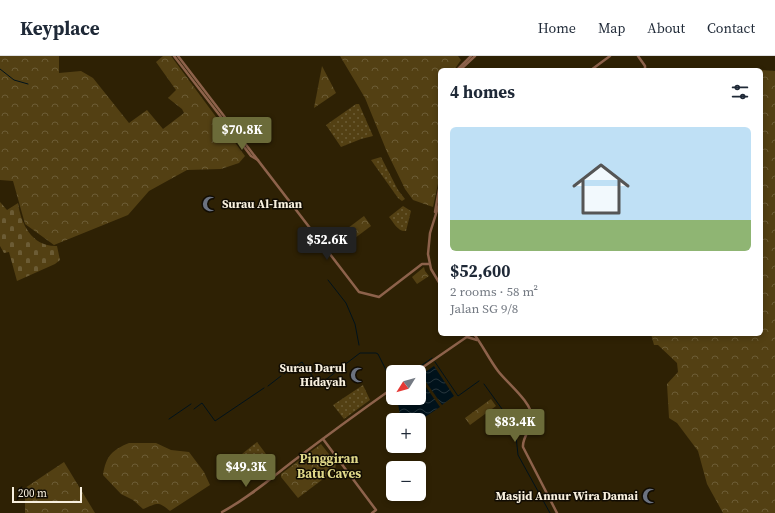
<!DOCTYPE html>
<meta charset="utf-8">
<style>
body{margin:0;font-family:"Source Serif 4",serif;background:#f6f6f7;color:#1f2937;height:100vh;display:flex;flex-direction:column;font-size:15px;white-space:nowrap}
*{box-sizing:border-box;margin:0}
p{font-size:13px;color:#747a83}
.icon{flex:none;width:22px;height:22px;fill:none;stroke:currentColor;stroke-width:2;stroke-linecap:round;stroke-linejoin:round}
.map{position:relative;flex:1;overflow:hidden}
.side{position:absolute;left:438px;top:12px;width:325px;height:268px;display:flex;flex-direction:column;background:#fff;border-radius:6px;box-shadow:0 2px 6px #0003}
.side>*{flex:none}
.needle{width:26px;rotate:233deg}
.tools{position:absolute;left:386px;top:309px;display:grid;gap:8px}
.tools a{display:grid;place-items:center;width:40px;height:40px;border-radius:6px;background:#fff;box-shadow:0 2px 6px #0003;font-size:20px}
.scale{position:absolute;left:12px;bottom:10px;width:70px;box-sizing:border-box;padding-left:4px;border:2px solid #f8f0df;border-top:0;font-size:11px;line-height:14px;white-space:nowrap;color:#f8f0df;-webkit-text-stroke:3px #110c03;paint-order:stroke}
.price{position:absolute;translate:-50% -34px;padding:0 9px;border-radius:4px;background:#6b6b39;color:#fff;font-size:13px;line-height:26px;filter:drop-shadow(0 1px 2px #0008)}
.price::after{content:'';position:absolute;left:50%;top:24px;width:12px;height:9px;margin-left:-6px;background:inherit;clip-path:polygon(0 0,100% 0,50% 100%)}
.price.current{background:#222;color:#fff}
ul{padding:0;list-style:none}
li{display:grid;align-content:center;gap:8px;height:212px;padding:0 12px}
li+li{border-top:1px solid #e0e1e3}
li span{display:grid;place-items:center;height:124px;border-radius:6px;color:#555}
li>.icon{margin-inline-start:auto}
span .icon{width:72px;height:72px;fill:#fffc;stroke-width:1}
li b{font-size:17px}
h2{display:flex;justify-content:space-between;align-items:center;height:48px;padding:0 12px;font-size:17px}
header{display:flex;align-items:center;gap:24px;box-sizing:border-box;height:56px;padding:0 20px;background:#fff;border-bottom:1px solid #e0e1e3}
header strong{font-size:19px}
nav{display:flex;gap:22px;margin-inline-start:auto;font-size:14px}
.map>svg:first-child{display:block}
.grass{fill:url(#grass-dots)}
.forest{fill:url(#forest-crowns)}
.cemetery{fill:url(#cemetery-stones)}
.water{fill:url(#water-waves)}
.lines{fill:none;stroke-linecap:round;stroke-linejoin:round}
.stream{stroke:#00121b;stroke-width:1}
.minor{stroke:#8d624b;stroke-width:2.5}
.labels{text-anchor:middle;stroke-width:3;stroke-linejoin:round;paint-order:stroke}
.poi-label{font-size:12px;font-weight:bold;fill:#f8f0df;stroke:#110c03;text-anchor:end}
.neighbourhood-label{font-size:13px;font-weight:bold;fill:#dfd889;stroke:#110c03}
</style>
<header>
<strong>Keyplace</strong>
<nav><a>Home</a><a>Map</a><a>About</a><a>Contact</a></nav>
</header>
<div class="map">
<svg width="775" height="457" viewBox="0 0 775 457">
<defs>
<pattern id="grass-dots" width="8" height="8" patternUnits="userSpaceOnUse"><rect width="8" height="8" fill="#534013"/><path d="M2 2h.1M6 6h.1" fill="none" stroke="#6c5c35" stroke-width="1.8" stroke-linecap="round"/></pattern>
<pattern id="forest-crowns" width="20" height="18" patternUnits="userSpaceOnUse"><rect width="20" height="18" fill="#534013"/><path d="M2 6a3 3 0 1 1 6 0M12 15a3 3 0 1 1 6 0" fill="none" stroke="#6c5c35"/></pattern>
<pattern id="cemetery-stones" width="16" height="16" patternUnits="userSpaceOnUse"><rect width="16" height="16" fill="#534013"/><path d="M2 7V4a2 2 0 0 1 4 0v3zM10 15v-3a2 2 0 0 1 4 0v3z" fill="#6c5c35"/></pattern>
<pattern id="water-waves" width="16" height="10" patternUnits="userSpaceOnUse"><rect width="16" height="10" fill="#00121b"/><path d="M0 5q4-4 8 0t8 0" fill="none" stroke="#26353c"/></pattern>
</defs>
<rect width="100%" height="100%" fill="#2e2104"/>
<g class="grass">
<path d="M356 48H359L373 80 361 83 341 91 326 69Z"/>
<path d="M381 101 398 134 405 143 402 145 398 142 371 104Z"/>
<path d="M403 150 411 155 406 175C398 176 394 167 389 161Z"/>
<path d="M363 329 370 344 344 363 333 349Z"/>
<path d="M257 386 269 402 253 413 242 398Z"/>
</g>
<g class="forest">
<path d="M0 0H59V17L81 15 93 22 129 67 147 54 163 73 184 57 182 53 168 42 176 34 156 6 163 0H171L245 100 239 107 221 113 187 114 149 135 128 159 54 189 25 168 13 125 0 124Z"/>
<path d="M340 0H458L461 4 454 14H440L439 123 433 151 413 144 405 133 387 96 365 42Z"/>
<path d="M322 10 336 37 314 52Z"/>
<path d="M761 14 775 15V457H723L707 428 698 395 677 367 669 362 667 328 678 316 677 307 658 289H654L651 278H761Z"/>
<path d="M364 160 371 170 347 188 340 178Z"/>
<path d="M424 211 425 215 429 220 417 228 412 221Z"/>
<path d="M491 343 496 350 470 369 465 362Z"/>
<path d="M129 387H156L171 394 189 396 204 416 210 429 170 455C158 445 158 447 143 453L133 444 121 438 103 419C106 400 112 394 129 387Z"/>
<path d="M321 388 336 407 335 414 298 442 281 421V418Z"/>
<path d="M64 406 95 457H25V432Z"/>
</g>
<path class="cemetery" d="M0 146 7 154 18 147C21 168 32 191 57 190L60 204 55 208 17 225 9 196 4 197 0 190Z"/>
<g class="water">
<path d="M434 310 454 340 442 349 421 319Z"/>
<path d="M419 321 440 351 419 365V364H401L398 348 401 346 400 342H419Z"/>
</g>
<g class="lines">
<g class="stream">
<path d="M0 13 14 24 28 28"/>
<path d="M328 224 346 247 355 268 359 289"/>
<path d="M435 306 458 340 479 325"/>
<path d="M343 310 360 297H376L378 298 391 324 393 325"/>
<path d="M412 316 432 302"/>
<path d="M284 318 302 306 316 325"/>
<path d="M484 328 515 371 518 399 550 457"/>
<path d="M319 329 341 312"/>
<path d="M268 330 281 320"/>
<path d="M194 353 202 347 215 365 264 332"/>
<path d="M169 363 191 348"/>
</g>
<g class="minor">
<path d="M174 0 251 100 258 104"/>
<path d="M178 0 359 236 379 241 422 208H429"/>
<path d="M638 0 645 10V14"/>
<path d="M457 14 471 0"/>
<path d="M460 14 475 0"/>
<path d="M591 14 610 0"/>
<path d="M440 145 430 177 428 198 431 213 440 228"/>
<path d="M435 156 440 128"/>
<path d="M474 278C483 290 489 303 498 315 507 327 532 346 532 362 533 372 522 380 523 391L557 457"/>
<path d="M467 281 477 284"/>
<path d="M416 316 471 278"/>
<path d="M323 383 376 454 372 457"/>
<path d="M222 456C247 443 270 423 292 406 325 381 359 356 393 332"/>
</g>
</g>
<defs>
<g id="mosque-bare" transform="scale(1.2)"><path d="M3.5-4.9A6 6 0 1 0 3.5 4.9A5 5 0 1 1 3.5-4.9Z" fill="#6b7280" stroke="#110c03" stroke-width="2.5" paint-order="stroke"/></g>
</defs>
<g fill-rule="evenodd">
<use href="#mosque-bare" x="210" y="148"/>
<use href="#mosque-bare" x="358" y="319"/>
<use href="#mosque-bare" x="650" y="440"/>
</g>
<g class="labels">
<g class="poi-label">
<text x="222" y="152" text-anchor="start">Surau Al-Iman</text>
<text x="346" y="316">Surau Darul<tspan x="346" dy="14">Hidayah</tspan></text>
<text x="638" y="444">Masjid Annur Wira Damai</text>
</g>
<g class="neighbourhood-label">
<text x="329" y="407">Pinggiran<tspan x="329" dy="15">Batu Caves</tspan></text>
</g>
</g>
</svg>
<div class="tools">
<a><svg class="needle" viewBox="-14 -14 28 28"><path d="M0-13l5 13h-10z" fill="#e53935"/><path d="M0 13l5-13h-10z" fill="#747a83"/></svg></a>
<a>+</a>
<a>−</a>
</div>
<div class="scale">200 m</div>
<b class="price" style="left:242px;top:95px">$70.8K</b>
<b class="price current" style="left:327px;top:205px">$52.6K</b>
<b class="price" style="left:515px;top:387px">$83.4K</b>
<b class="price" style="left:246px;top:432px">$49.3K</b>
<section class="side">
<h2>4 homes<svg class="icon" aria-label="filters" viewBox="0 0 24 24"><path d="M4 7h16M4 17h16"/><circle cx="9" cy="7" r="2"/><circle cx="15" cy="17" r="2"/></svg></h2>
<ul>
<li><span style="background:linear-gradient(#bfe0f5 75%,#8fb573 0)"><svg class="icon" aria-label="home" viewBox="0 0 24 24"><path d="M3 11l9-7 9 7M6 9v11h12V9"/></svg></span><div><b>$52,600</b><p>2 rooms · 58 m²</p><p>Jalan SG 9/8</p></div></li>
</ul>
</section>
</div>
